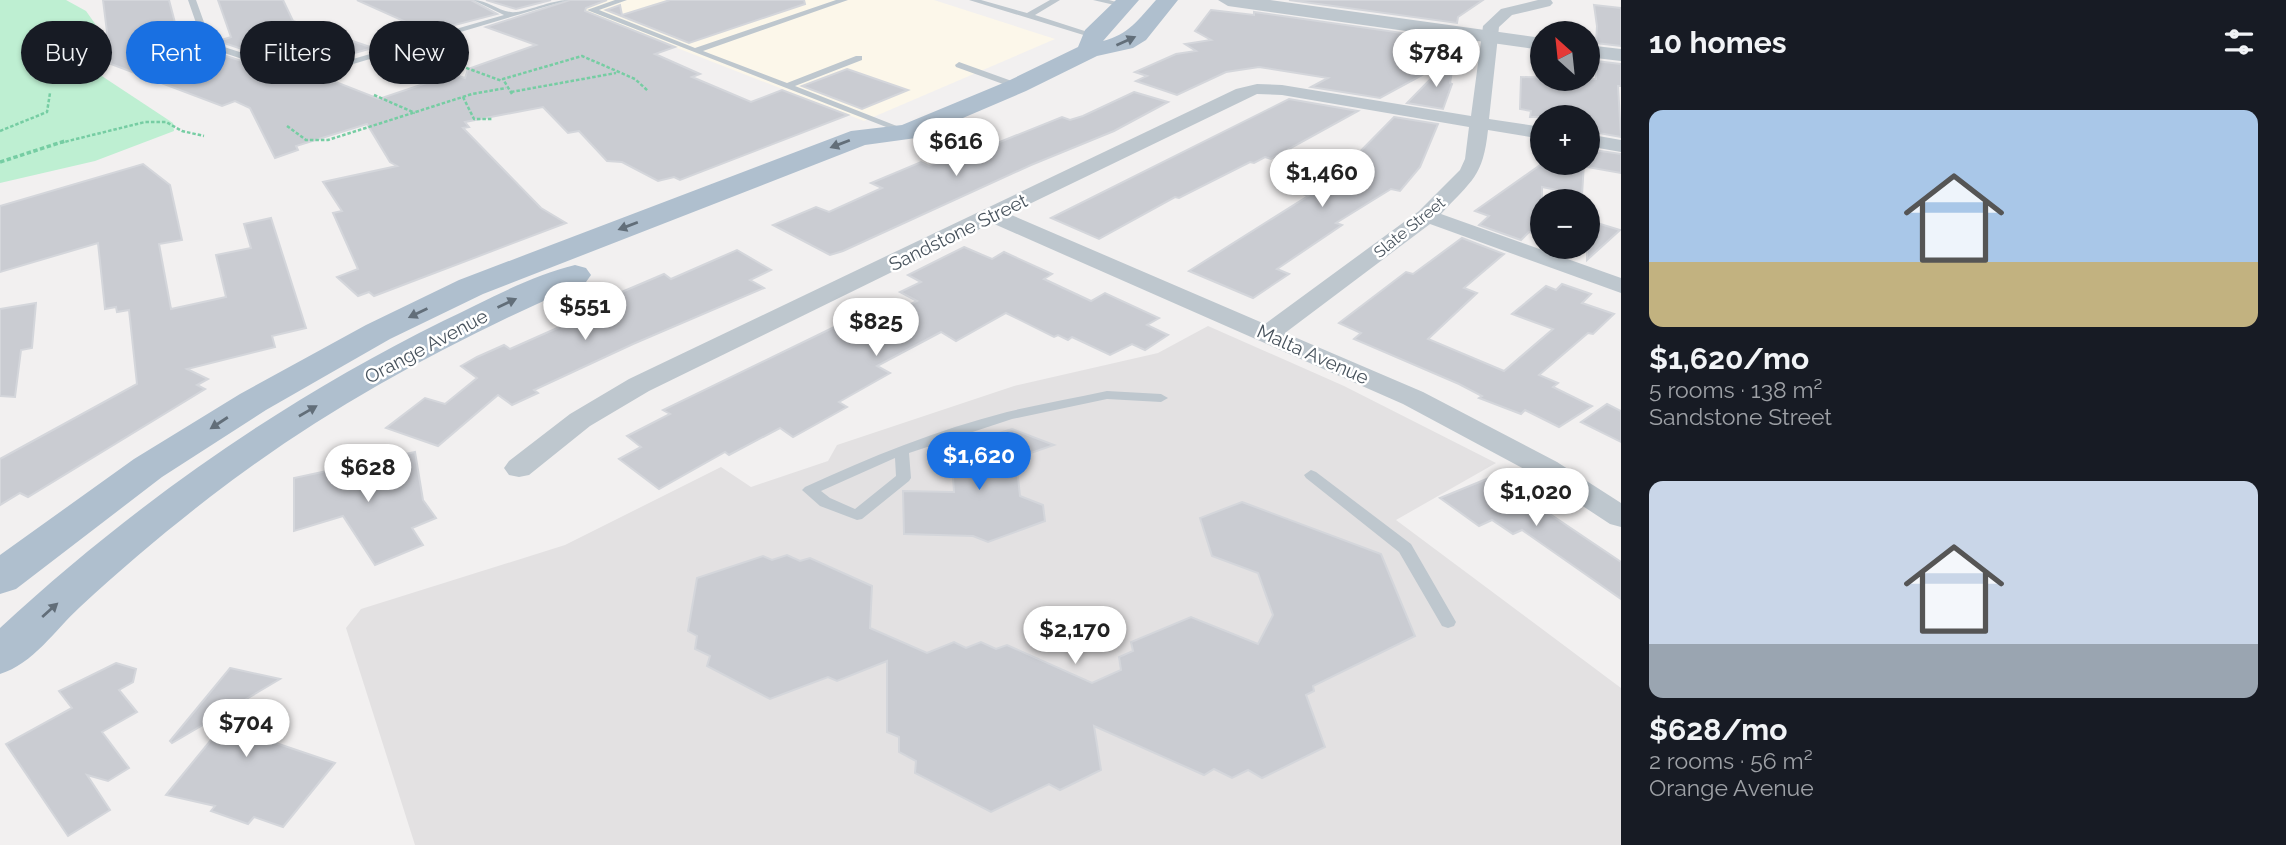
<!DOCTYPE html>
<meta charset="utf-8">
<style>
body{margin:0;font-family:Raleway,sans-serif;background:#20242c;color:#f1f3f6;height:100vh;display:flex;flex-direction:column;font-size:26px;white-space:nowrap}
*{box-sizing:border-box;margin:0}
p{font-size:23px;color:#9ea1a6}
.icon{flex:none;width:38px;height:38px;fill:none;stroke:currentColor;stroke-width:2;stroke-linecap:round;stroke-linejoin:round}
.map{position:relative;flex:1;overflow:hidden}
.panel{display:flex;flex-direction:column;background:#171b24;width:665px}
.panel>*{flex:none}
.hud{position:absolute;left:21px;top:21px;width:665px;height:63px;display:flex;gap:14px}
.needle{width:46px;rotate:333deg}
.controls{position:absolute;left:1530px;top:21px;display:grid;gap:14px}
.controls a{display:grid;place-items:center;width:70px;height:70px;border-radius:50%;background:#171b24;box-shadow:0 2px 5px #0004;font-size:35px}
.price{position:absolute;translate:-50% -60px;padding:0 16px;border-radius:24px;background:#fff;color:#222;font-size:23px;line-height:46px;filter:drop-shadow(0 2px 4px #0008)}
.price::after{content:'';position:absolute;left:50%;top:42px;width:21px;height:16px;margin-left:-10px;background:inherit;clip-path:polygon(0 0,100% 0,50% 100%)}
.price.current{background:#1970e2;color:#fff}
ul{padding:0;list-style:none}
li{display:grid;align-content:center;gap:14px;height:371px;padding:0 28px}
li span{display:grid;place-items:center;height:217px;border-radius:14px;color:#555}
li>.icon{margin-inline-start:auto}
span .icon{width:126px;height:126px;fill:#fffc;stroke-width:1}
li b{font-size:30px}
h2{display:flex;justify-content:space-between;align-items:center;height:84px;padding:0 28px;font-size:30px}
.tag{padding:0 24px;border-radius:32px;background:#171b24;box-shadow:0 2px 5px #0004;font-size:24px;line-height:63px}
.tag.current{background:#1970e2;color:#fff}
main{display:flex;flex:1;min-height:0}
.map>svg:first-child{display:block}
.commercial{fill:#fcf7ea}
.education{fill:#e3e1e2}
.green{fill:#beefd2}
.building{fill:#caccd2;stroke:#d4d6db;stroke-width:2}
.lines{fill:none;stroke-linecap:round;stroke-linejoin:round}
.path-far1{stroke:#76cda3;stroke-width:2.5;stroke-dasharray:3.5 2;stroke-linecap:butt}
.path{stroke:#76cda3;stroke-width:3.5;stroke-dasharray:4.5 2.5;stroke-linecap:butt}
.service{fill:#bec7ce;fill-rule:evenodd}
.minor{fill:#bec7ce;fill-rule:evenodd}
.tertiary{fill:#bec7ce;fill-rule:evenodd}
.primary{fill:#afbfce;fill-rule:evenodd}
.oneway{fill:#626e79}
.labels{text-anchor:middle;stroke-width:5;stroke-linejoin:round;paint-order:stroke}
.far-street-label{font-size:16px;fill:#48535d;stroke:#fff}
.street-label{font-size:19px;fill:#48535d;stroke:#fff}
</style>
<main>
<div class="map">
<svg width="1621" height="845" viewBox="0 0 1621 845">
<rect width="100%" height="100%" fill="#f2f0f0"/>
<path class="commercial" d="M601 0H934L1055 39 864 121 575 8Z"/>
<path class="education" d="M1208 326 1344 386 1496 463 1396 520 1621 688V845H415L346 628 361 609 565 545 721 467 751 487 828 461 837 445 1014 386 1158 353Z"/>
<path class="green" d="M0 0H66L86 11 103 35 76 59 173 123 174 131 95 161 0 183Z"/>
<g class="building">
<path d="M103 0H169L183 53 205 46 214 52 284 75 304 78 318 75 379 99 453 74 465 78 468 69 536 45 486 27 570 0H607L586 8 585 11 675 47 655 54 700 74 692 77 751 102 782 90 848 115 680 180 674 177 658 181 622 162 607 161 579 131 568 133 543 107 465 122 469 127 463 128 541 208 566 223 374 296 369 292 358 296 337 277 358 269 333 213 342 211 323 182 397 166 390 162 367 124 296 146 298 150 275 158 250 108 235 101 222 106 111 64Z"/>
<path d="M218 0H283L293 21 373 48 311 65 287 64 218 41 231 37Z"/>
<path d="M357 0H471L497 14 428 32Z"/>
<path d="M486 0H551L516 9Z"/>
<path d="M670 0H804L805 4 689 43 606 10 620 5 622 15Z"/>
<path d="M1289 0H1483L1458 17 1457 23Z"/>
<path d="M1594 5 1621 8V46L1596 43 1597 26Z"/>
<path d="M1211 10 1254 15V12L1452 40 1446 62 1380 98 1311 87 1328 78 1259 67 1226 72 1177 95 1136 81 1147 76 1135 72 1176 54 1196 51 1185 44 1211 40 1195 31Z"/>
<path d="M1455 54 1450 83 1452 84 1443 109 1407 103Z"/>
<path d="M1596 61 1621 64V86H1618L1621 137 1587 131V117H1530L1531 111 1520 109 1521 77 1596 79Z"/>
<path d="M847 69 908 90 862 109 802 86Z"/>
<path d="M1134 92 1168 102 1114 131 1031 165 843 251 830 255 773 225 816 207 829 212 882 188 871 183 921 162 929 166 959 154 965 156 1062 117 1070 120 1083 116Z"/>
<path d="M1289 99 1358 111 1271 159 1265 157 1254 163 1250 162 1179 198 1175 197 1099 239 1051 218Z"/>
<path d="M1394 117 1438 124 1420 167 1400 191 1391 189 1336 223 1342 225 1277 269 1289 274 1253 298 1189 271 1308 196 1303 194 1339 173Z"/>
<path d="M1587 149 1621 154V173L1587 167Z"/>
<path d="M1543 163H1584L1582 195 1542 187V236L1529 232 1521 240 1479 225 1489 216 1475 211Z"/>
<path d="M143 164 170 185 182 240 159 244 171 309 226 297 216 255 251 248 244 224 271 218 306 328 272 336 275 347 187 369 208 379 197 385 205 389 28 497 20 493 0 505V459L137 384 129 310 117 312 116 307 105 309 98 243 0 272V206Z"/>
<path d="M1587 220 1620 230 1587 260Z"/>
<path d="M1462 238 1504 254 1464 288 1477 293 1428 339 1504 371 1553 329 1512 314 1546 286 1556 290 1562 284 1591 294 1582 303 1614 314 1593 334 1588 333 1539 375 1558 383 1553 387 1592 406 1559 427 1525 410 1521 414 1479 398 1482 396 1459 384 1354 339 1361 333 1339 323 1406 272 1413 274Z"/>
<path d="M964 247 992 259 1004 252 1052 274 1044 279 1091 301 1105 293 1159 318 1147 325 1168 335 1145 350 1132 344 1110 355 1072 337 1068 340 1058 335 1054 337 1006 313 956 341 941 332 877 366 890 373 839 402 847 407 793 437 780 428 729 455 725 452 659 489 619 459 641 447 627 436 670 414 663 410 855 317 869 325 917 301 900 292 921 282 908 275Z"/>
<path d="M737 250 771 270 750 280 764 288 633 344 534 390 538 393 512 405 498 395 438 446 386 428 425 398 445 404 477 378 461 366 477 357 504 345 510 349 591 313 584 308 664 274 671 279Z"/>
<path d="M36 303 32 348 21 350 15 397 0 396V309Z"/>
<path d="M1607 404 1621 411V442L1581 422Z"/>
<path d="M1012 429 1054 445 1016 458 1020 496 1043 505 1045 521 988 542 973 536 904 534 903 491 954 492 951 448Z"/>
<path d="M415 452 423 500 436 518 412 528 423 545 375 565 343 516 294 531V478Z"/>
<path d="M1494 476 1507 485 1511 484 1536 500 1532 502 1621 562V599L1522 530 1513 534 1492 520 1479 526 1440 498Z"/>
<path d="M1242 502 1381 554 1415 636 1313 686 1314 691 1306 695 1325 747 1262 778 1248 770 1232 778 1214 769 1204 775 1094 726 1101 770 1060 790 1049 784 991 812 915 773 916 761 899 752V737L887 732V661L837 681 828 677 770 699 707 666 710 656 695 649 697 636 688 631 697 578 763 556 772 560 787 555 800 561 810 558 872 586 870 628 927 653 954 642 966 648 981 642 996 649 1007 645 1092 683 1121 670 1119 657 1133 651 1131 642 1191 617 1258 644 1273 615 1258 573 1212 556 1200 518Z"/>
<path d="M116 663 136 669 133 682 119 690 137 712 102 732 129 768 108 781 87 775 110 810 68 836 6 744 72 708 59 691Z"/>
<path d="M230 668 280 679 243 701 273 707 252 735 335 763 283 827 254 817 248 824 211 811 215 806 166 795 242 702 172 743 170 741Z"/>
</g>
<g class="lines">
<g class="path-far1">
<path d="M461 66 502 81"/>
<path d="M511 92 616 73"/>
<path d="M512 94 503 79 582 56 635 79 648 91"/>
<path d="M374 95 415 113"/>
<path d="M463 97 474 119H492"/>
<path d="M287 126 306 140H328L472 94 506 88"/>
<path d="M0 131 47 112 50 93"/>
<path d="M60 143 145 122H166L182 131 204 136"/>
</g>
<path class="path" d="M0 162 65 141"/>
<g class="service">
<path d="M188 0H196L210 39 221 46 286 67 304 69 329 66 504 15 473 0C488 0 498 11 511 12 523 14 550 0 568 0L333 70 304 75 285 73 215 50 202 40Z"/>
<path d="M615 0H627L599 10 695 48 836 0H848L703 51 787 83 856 56H862V60L795 86 912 132 904 134 587 10Z"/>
<path d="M969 0H981L1027 13 1050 0H1060L1035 15 1097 35 1090 37Z"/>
<path d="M1093 0H1109L1127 5 1123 7Z"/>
<path d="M959 62 1020 84 1021 86 1014 88 956 67 955 65Z"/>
<path d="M1107 391 1161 394 1168 398 1161 402 1107 399 1012 419 909 453 911 478 909 481 862 519 857 520 820 506 802 490 805 487C870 457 937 430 1007 412 1040 404 1074 398 1107 391ZM895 458 896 476 855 509 830 498 821 491Z"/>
<path d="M1311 470 1316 472 1411 544 1456 622 1454 626 1448 628 1442 626 1399 552 1306 478 1304 475Z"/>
</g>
<g class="minor">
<path d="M1538 0H1551L1553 3 1550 6 1512 15 1499 27 1489 119 1542 127V139L1488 130C1483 177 1472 180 1441 214L1621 278V293L1430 224 1285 333 1423 392 1557 462 1621 503V527L1610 524 1537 476 1403 404 992 223 649 391 590 426 529 475 519 477 509 475 504 468 509 461 570 414 629 379 1236 89 1257 84 1282 85 1471 116 1483 26 1501 9ZM1257 94 1282 95 1469 127 1465 159 1460 170 1419 211 1265 324 1009 214Z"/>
<path d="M1587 134 1621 140V152L1587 146Z"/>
</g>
<g class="tertiary">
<path d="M1218 0H1270L1542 38V50L1228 6Z"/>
<path d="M1587 45 1621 49V61L1587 57Z"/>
</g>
<g class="primary">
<path d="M1116 0H1139L1103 41C1128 35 1139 19 1156 0H1178L1146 40 1133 48 1097 56 1026 91 916 138 865 145 483 294 390 339 266 410 162 477 16 589 0 594V555L134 459 240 394 366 325 459 280 851 131 902 125 1008 81 1078 47 1085 30Z"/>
<path d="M575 265 586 268 591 275 586 282C453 340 325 408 210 497 165 532 122 568 80 607 55 630 33 664 0 674V628C133 505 281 401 443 321 485 301 530 276 575 265Z"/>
</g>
</g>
<defs><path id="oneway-solid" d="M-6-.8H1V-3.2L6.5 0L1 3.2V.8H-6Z" transform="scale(1.75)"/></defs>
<g class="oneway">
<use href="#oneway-solid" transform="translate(1126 41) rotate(-24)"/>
<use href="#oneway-solid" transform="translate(840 144) rotate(159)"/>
<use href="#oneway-solid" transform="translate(628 226) rotate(159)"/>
<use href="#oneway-solid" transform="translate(507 303) rotate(-25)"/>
<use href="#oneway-solid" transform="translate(418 313) rotate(154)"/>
<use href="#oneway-solid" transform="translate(308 411) rotate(-30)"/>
<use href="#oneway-solid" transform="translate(219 423) rotate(147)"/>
<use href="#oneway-solid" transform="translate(50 610) rotate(-42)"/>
</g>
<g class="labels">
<g class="far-street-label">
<text transform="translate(1409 227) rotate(-39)" y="6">Slate Street</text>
</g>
<g class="street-label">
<text transform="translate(958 232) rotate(-26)" y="7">Sandstone Street</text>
<text transform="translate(426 346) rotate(-28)" y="7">Orange Avenue</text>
<text transform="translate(1313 354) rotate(24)" y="7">Malta Avenue</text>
</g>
</g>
</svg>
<div class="controls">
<a><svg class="needle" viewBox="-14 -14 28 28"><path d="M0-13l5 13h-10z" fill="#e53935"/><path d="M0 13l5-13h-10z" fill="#9ea1a6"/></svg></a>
<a>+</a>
<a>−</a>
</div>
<b class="price" style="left:1436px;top:89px">$784</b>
<b class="price" style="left:956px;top:178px">$616</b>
<b class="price" style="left:1322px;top:209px">$1,460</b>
<b class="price" style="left:585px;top:342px">$551</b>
<b class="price" style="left:876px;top:358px">$825</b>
<b class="price current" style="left:979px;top:492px">$1,620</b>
<b class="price" style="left:368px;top:504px">$628</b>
<b class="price" style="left:1536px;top:528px">$1,020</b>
<b class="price" style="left:1075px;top:666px">$2,170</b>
<b class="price" style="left:246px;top:759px">$704</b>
<div class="hud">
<a class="tag">Buy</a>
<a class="tag current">Rent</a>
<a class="tag">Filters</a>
<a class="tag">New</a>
</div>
</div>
<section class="panel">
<h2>10 homes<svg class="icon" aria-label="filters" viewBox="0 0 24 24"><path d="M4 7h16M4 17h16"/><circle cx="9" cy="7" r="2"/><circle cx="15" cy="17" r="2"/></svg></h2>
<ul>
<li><span style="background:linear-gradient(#a9c7e8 70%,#c2b280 0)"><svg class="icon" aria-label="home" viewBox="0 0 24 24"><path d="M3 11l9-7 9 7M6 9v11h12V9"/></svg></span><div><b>$1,620/mo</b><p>5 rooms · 138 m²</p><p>Sandstone Street</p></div></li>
<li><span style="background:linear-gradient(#c9d6e8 75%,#9aa5b1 0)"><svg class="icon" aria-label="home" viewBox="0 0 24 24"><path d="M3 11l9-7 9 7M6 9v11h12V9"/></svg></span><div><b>$628/mo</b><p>2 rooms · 56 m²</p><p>Orange Avenue</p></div></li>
</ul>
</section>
</main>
